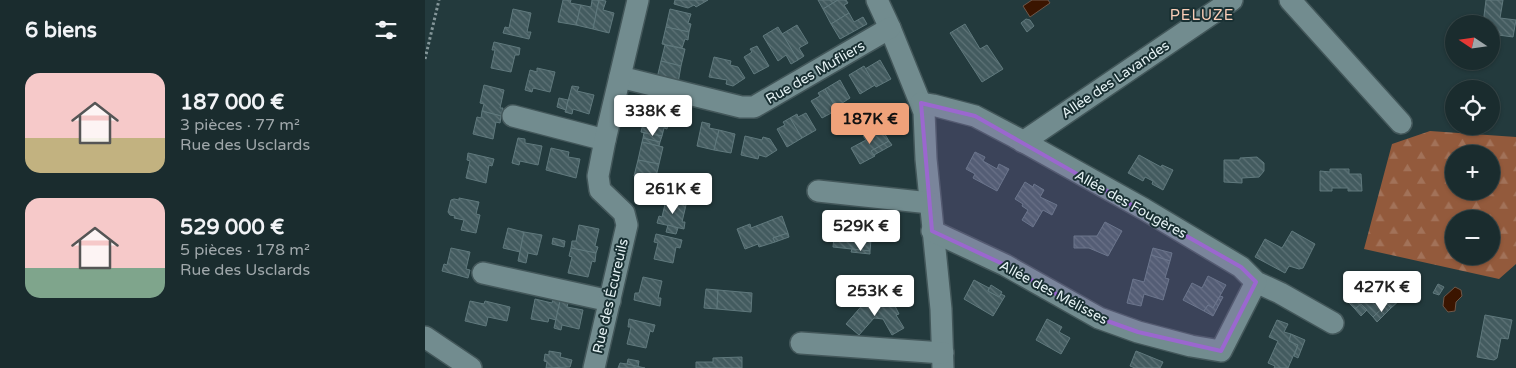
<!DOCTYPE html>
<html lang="fr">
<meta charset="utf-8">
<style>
body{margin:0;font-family:"Varela Round",sans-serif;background:#27383a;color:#f1f3f6;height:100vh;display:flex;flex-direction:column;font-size:19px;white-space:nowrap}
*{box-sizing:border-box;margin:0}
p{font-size:16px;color:#9fa7aa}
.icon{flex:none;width:28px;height:28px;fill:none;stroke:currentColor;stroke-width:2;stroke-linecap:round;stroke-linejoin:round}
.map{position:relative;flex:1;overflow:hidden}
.side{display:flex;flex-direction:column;background:#1a2c2e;width:425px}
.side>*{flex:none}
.needle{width:32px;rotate:283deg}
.buttons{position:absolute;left:1020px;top:15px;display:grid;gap:10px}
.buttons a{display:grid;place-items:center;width:55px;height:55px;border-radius:50%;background:#1a2c2e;box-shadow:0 1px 4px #0004,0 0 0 1px #38484a;font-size:25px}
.price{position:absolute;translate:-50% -42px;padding:0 11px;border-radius:5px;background:#fff;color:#222;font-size:16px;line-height:32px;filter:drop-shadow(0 1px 2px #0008)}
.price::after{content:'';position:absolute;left:50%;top:30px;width:15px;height:11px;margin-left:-8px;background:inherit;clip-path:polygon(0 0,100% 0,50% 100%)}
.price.current{background:#f0a27a;color:#111}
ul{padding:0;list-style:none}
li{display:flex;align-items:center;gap:15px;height:125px;padding:0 25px}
li span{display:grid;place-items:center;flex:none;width:140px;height:100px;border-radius:15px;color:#555}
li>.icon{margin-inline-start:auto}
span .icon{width:60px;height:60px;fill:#fffc;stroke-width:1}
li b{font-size:21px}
h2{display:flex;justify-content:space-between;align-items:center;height:60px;padding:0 25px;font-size:21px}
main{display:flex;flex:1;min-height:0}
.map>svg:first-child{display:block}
.forest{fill:url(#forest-firs);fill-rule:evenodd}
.water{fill:#3b1500;stroke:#6e5749}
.building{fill:url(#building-back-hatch);stroke:#60797d}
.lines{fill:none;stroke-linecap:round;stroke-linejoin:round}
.minor-casing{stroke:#43575a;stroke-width:24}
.path{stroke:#85979a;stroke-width:3;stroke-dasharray:2.5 2.5;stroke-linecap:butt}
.minor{stroke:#728c8f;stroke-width:21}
.marked{fill:#9b67cf;fill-opacity:0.2;stroke:#9b67cf;stroke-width:4;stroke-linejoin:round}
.labels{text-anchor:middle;stroke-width:4;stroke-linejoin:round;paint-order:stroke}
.street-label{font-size:14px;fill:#e5f2f4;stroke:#193033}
.neighbourhood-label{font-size:15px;letter-spacing:1px;fill:#fbceb7;stroke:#193033}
</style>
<main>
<section class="side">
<h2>6 biens<svg class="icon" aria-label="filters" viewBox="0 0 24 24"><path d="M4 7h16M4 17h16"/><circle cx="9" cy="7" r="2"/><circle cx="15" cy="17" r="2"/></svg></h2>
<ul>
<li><span style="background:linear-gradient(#f6c9c9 65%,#c2b280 0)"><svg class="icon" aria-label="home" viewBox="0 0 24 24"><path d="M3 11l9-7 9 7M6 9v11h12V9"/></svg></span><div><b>187 000 €</b><p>3 pièces · 77 m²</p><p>Rue des Usclards</p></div></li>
<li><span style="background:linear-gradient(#f6c9c9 70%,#7fa58c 0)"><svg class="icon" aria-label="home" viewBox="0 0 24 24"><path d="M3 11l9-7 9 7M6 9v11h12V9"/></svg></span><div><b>529 000 €</b><p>5 pièces · 178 m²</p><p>Rue des Usclards</p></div></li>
</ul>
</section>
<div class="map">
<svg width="1091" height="368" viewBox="0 0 1091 368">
<defs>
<pattern id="forest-firs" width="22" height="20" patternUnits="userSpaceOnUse" patternTransform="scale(1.25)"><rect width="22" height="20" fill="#935a3c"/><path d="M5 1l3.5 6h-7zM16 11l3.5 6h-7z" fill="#a27259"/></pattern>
<pattern id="building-back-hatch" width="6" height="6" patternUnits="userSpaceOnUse" patternTransform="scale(1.25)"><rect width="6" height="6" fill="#435b5f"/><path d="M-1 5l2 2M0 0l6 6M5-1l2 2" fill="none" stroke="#5e7377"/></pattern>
</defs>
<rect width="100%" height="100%" fill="#233a3d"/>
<path class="forest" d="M1005 131 1091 137V264L1074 279 939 249 967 144ZM1029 154H1066V191H1029ZM1029 219H1066V256H1029Z"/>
<g class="water">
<path d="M607 0H623L625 3 605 17 598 6Z"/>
<path d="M1030 287 1036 290 1037 296 1031 302 1030 311 1023 312 1018 306 1019 297Z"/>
</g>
<g class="building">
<path d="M138 0H146L145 3 156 5 151 25 133 22Z"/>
<path d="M167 0H174L168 29 151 25 156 5 166 7Z"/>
<path d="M174 0 181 1 178 10 189 13 184 33 168 29Z"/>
<path d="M250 0H283L271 7 269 5 263 8 249 4Z"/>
<path d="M393 0H413L398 9Z"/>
<path d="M413 0H421L423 3 419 5 424 13 406 24 398 9Z"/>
<path d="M1061 0H1078L1075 18 1091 20 1088 37 1066 34V24H1058Z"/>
<path d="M88 9 106 13 102 32H106L104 39 78 33 80 27 84 28Z"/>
<path d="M245 9 266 14 263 23 266 24 264 32 241 27Z"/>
<path d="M424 13 429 22 438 17 442 24 415 39 406 24Z"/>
<path d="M601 19 605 20 609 26 602 32 596 23Z"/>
<path d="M540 24 555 49 562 45 578 69 557 82 525 33Z"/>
<path d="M372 25 383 43 374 48 379 56 373 60 357 34Z"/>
<path d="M241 27 264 32 263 40 260 39 257 48 237 44Z"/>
<path d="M353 27 373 60 366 64 361 55 353 61 338 36Z"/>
<path d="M69 42 95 48 94 55H90L86 72 66 68 70 50H67Z"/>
<path d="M240 45 260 49 256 66 236 61Z"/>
<path d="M332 46 344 66 329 74 319 57 327 52 325 49Z"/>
<path d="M289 57 306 61 305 65 313 67 320 78 308 86 301 84 302 80 284 77Z"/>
<path d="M455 60 466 79 451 87 440 69Z"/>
<path d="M236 61 256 66 253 83 232 78Z"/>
<path d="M439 66 450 85 435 94 424 75Z"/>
<path d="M112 68 130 72 125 92 108 88 107 92 100 90 105 70 112 72Z"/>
<path d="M415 80 425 98 411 107 400 89Z"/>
<path d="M59 85 79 90 75 108H78L76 116 57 111 59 104 55 103Z"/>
<path d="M147 86 154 87 152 91 169 95 164 114 148 109 147 114 140 112Z"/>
<path d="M400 89 412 110 397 118 386 101 395 96 393 93Z"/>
<path d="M134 98 143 100 141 110 132 107Z"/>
<path d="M224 98 245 102 242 113H246L244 121 220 115Z"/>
<path d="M57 111 76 116 75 123 71 122 68 139 48 134 52 117 56 118Z"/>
<path d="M381 113 391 130 377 138 365 118 372 114 373 117Z"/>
<path d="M220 115 244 121 242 129 239 128 237 136 216 132Z"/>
<path d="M365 118 377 138 362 147 352 129 360 125 358 122Z"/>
<path d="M277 122 285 124 284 128 294 130 289 150 272 146Z"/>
<path d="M455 126 464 141 446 151 450 156 435 164 426 148 441 140 438 136Z"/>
<path d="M294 130 310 134 306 153 289 150Z"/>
<path d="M219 133 237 136 235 142 218 138Z"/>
<path d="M320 136 337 140 338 137 345 139 352 150 341 157 334 155 333 159 316 155Z"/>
<path d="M93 138 100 139V143L117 146 113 165 95 161 94 165 87 163Z"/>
<path d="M218 138 235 142 234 146 217 142Z"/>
<path d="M464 141 467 145 449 155 446 151Z"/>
<path d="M217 142 238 147 234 164 213 160Z"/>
<path d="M126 148 144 152 143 157 155 159 151 178 121 170Z"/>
<path d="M550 152 560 157 558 161 572 169 574 164 584 169 572 191 548 178 550 174 541 169Z"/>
<path d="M43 153 69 159 67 166 64 165 61 183 41 178 45 161 42 160Z"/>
<path d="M714 155 736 167 737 165 748 170 738 190 727 184 728 181 720 177 718 181 703 173Z"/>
<path d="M832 157 839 163V171L834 177 817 178V183L799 182V160H815V158Z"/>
<path d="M213 160 234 164 230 181 209 176Z"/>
<path d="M905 169H924V174H936L937 191H923V188H907V191H895V171L905 172Z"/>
<path d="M600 182 608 187 609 184 619 190 615 197 632 205 627 215 618 210 608 227 597 220 603 210 597 206 598 204 590 199Z"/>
<path d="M243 184 253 187 252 193 241 190Z"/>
<path d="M34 198 54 202 51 214 55 215 51 233 36 230 39 220 29 218 30 216 25 215 23 212 26 200 29 199 34 200Z"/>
<path d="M241 200 261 205 257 222H260L259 229 232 223 234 216 237 217Z"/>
<path d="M357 216 363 233 348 238 350 242 334 247 333 244 320 249 312 229 325 224 326 228Z"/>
<path d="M680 222 697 231 683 256 664 248H649V236H672Z"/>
<path d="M154 225 174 229 170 246 173 247 171 253 146 248 147 241H151Z"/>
<path d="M243 225 253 228 251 234 241 232Z"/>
<path d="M425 226 447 228 445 251 408 247 410 227 425 229Z"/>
<path d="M83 228 99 232 95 252 78 248Z"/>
<path d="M867 231 890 244 878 268 874 269 864 266 860 273 830 257 840 239 857 248Z"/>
<path d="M99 232 117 235 112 255 103 253 101 263 93 261Z"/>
<path d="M363 233 364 237 350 242 348 238Z"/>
<path d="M231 234 257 240 255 248 251 247 248 263 229 259 233 243 229 242Z"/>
<path d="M128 238 140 241 139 247 127 244Z"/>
<path d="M26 248 45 252 41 269 45 270 43 278 17 271 19 264 22 265Z"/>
<path d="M146 248 171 253 170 262 167 261 163 277 143 273 147 257 144 256Z"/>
<path d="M728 248 747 253 745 261 726 255Z"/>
<path d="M427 249 445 251V254L426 252Z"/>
<path d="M726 255 745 261 740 278 744 279 738 300 719 294 716 306 702 303 708 279 719 282Z"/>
<path d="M783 276 801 285 788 308 783 305 779 311 758 300 767 283 777 288Z"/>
<path d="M218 277 237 281 233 298H236L235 306 209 300 210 293H214Z"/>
<path d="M549 280 564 288 563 291 574 297 576 294 580 296 568 316 539 299Z"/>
<path d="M942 281 956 296 963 288 975 300 966 308 962 304 948 317 936 304 930 309 921 300Z"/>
<path d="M1013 284 1019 287 1014 295 1008 293Z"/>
<path d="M566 285 577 292 574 297 563 291Z"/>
<path d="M281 289 293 290 292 309 279 308Z"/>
<path d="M293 290 327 293 326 312 292 309Z"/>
<path d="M795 296 798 297 788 316 779 311 783 305 788 308Z"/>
<path d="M110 299 127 303 128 299 135 301 131 320 124 318 123 322 106 319Z"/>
<path d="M45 301 59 304 60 301 85 307 82 321 63 317 61 326 40 321Z"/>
<path d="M135 301 143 303 142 307 158 310 154 329 137 325 136 330 129 328Z"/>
<path d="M440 302 464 304V306H470L474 314 471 315 479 328 467 335 458 319 449 318 434 335 421 324Z"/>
<path d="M936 304 942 310 936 316 930 309Z"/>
<path d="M962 304 966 308 952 322 948 317Z"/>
<path d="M1060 315 1087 320 1083 339 1076 338 1072 358 1069 360 1052 357Z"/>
<path d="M204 319 230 325 228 332 225 331 221 348 202 344 206 327H203Z"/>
<path d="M622 319 637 327 634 332 645 338 636 354 611 340Z"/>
<path d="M852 320 863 324 859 332 866 334 864 341 873 345 863 368H849L850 366 843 363 853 341 844 337Z"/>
<path d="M866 334 880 340 873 358 869 356 873 345 864 341Z"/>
<path d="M124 351 136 353 135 357 147 360 145 367 121 368 122 362 119 361 120 354 124 355Z"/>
<path d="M711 351 738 362 735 368H710L705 366Z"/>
<path d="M317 357V368H271V362H288V358Z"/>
<path d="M203 359 214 361 213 367 202 364Z"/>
<path d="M195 363 202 364 220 368H193Z"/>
</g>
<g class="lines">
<g class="minor-casing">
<g id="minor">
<path d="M452 0 465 28 499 112 501 159 516 309 518 368"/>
<path d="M865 0 976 123"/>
<path d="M195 77 316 107H329L465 28"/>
<path d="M496 103 508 105 550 116 590 137 719 209 816 267 831 282 855 293 908 323"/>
<path d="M88 116 180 140"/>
<path d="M598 142 807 0"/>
<path d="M393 191 505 203"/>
<path d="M507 231 580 265 674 318 713 332 766 346 796 351 831 282"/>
<path d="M58 273 185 301"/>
<path d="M0 337 46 368"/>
<path d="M376 343 518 353"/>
<path d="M169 368 202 225 199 213 175 190 173 176 180 140 213 0"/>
</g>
</g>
<path class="path" d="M0 59 14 0"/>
<use href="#minor" class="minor"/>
</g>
<path class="marked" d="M496 103 550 116 816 267 831 282 796 351 713 332 674 318 580 265 507 231Z"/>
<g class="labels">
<g class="street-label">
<text transform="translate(390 72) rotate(-30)" y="5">Rue des Mufliers</text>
<text transform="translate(690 79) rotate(-34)" y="5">Allée des Lavandes</text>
<text transform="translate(706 204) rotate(29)" y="5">Allée des Fougères</text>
<text transform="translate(629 292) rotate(28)" y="5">Allée des Mélisses</text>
<text transform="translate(185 296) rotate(-77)" y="5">Rue des Écureuils</text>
</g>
<g class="neighbourhood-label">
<text x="777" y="20">PELUZE</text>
</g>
</g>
</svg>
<div class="buttons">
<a><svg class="needle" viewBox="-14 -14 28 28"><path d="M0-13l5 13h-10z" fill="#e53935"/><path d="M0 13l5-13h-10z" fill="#9fa7aa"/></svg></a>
<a><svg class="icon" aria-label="locate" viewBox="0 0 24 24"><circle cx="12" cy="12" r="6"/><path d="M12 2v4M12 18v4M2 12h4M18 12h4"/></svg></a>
<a>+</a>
<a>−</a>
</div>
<b class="price" style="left:228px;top:137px">338K €</b>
<b class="price current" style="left:445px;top:145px">187K €</b>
<b class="price" style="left:248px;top:215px">261K €</b>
<b class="price" style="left:436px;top:252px">529K €</b>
<b class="price" style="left:957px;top:313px">427K €</b>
<b class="price" style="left:450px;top:317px">253K €</b>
</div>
</main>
